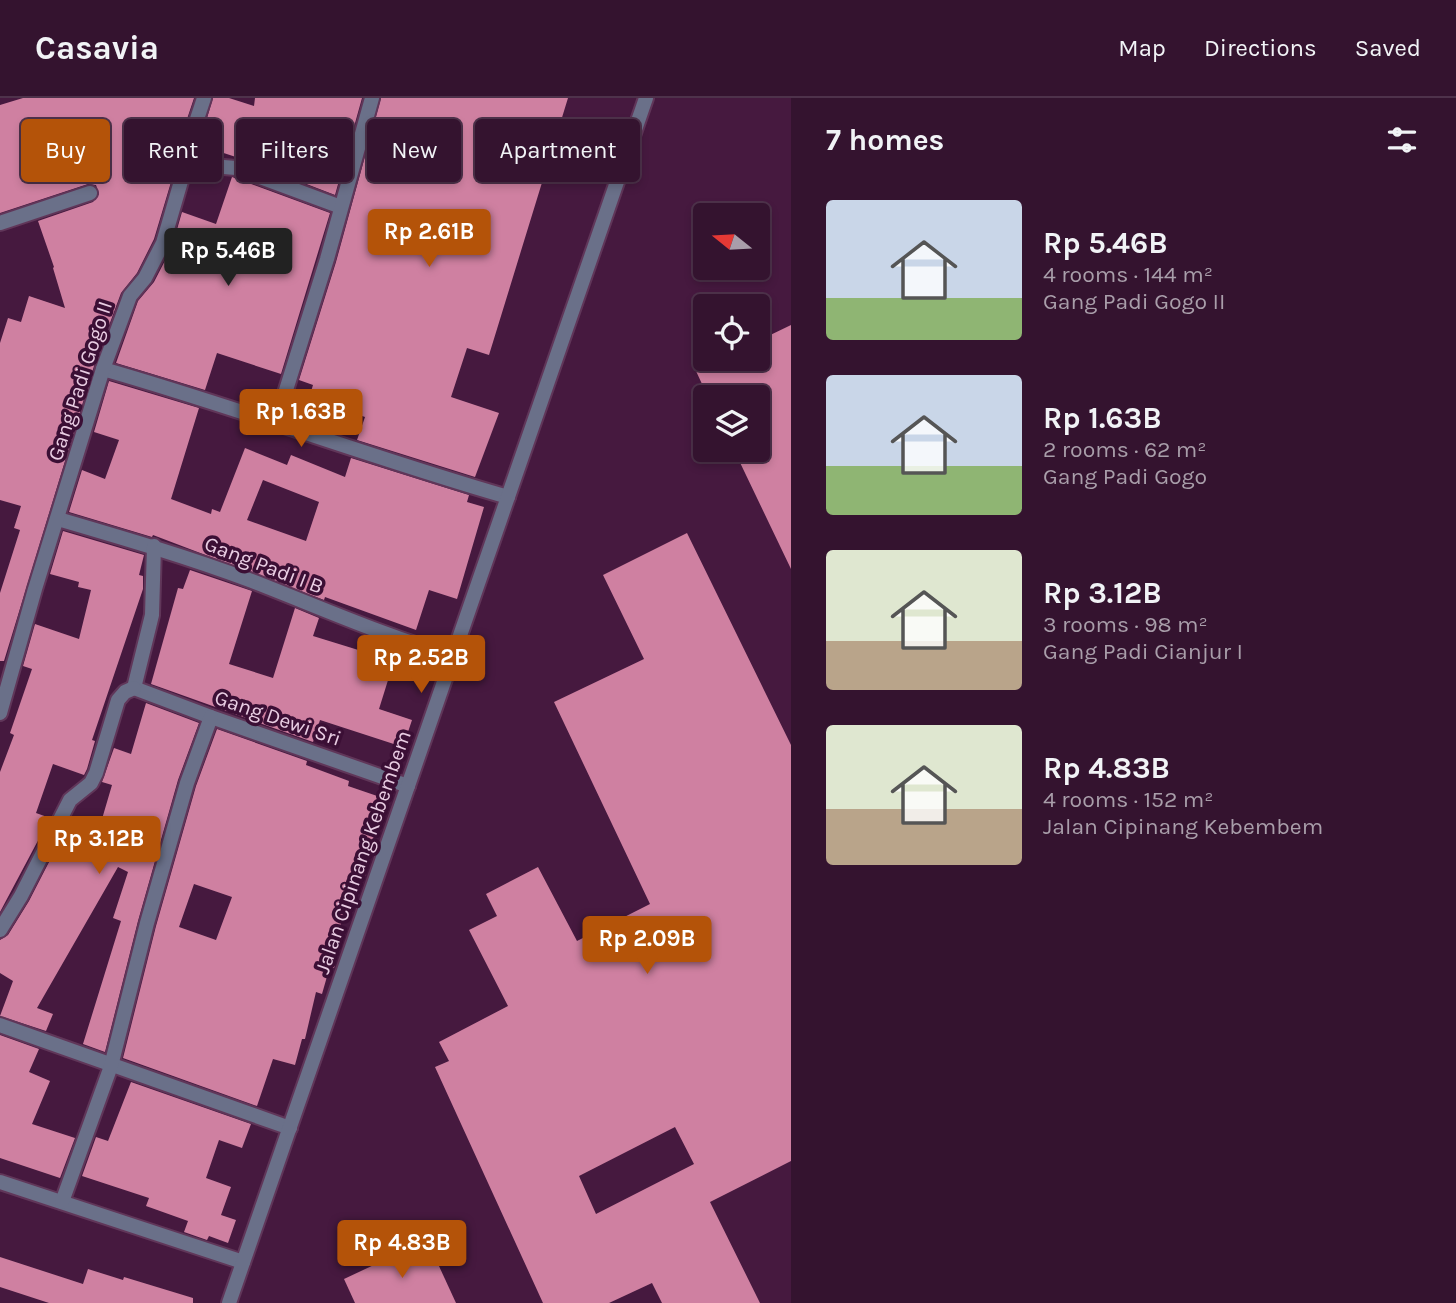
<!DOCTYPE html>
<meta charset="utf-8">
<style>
body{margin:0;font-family:Karla,sans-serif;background:#3c1c37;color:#f1f3f6;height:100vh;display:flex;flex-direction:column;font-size:26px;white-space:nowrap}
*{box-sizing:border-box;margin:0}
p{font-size:23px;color:#a99eaa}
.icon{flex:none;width:38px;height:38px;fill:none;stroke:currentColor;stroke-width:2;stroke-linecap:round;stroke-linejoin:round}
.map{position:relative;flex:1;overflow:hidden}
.side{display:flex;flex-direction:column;background:#34132f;width:665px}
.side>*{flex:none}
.guide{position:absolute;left:21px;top:21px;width:665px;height:63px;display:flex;gap:14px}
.needle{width:46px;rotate:288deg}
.buttons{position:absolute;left:693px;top:105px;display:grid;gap:14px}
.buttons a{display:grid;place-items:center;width:77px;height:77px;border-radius:7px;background:#34132f;box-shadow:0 4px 10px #0003,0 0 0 2px #4e324b;font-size:35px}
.price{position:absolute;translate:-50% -60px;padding:0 16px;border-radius:7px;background:#b45309;color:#fff;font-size:23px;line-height:46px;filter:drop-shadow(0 2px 4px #0008)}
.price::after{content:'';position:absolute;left:50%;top:42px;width:21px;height:16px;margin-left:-10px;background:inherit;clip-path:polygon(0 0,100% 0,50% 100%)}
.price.on{background:#222;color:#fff}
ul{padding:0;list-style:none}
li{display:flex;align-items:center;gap:21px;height:175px;padding:0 35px}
li span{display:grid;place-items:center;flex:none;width:196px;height:140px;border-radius:7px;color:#555}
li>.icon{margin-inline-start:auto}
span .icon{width:84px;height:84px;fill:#fffc;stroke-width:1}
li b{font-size:30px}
h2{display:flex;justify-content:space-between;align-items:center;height:84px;padding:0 35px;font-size:30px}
.tag{padding:0 24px;border-radius:7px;background:#34132f;box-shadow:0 4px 10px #0003,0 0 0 2px #4e324b;font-size:24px;line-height:63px}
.tag.on{background:#b45309;color:#fff}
header{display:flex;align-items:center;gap:42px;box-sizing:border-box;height:98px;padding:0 35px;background:#34132f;border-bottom:2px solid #4e324b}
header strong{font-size:33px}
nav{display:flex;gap:38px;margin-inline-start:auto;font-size:24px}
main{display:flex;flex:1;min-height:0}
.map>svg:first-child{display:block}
.building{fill:#cf80a1;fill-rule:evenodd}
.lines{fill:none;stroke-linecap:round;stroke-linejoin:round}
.street-casing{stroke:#603659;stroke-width:18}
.street{stroke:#6a7089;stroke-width:14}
.labels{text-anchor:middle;stroke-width:7;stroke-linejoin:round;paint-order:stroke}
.street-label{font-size:21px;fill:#e9cde3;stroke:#3b0f35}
</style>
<header>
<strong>Casavia</strong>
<nav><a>Map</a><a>Directions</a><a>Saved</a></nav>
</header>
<main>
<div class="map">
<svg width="791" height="1205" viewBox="0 0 791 1205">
<rect width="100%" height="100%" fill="#46193f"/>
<g class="building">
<path d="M23 0H194L182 36 177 64 154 141 137 175 121 195 94 268 4 563H0V495L20 432 14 430 21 408 0 402V245L8 220 21 224 29 198 65 210 53 170 54 169 38 123 93 104 99 96 96 87 88 86 0 115V7Z"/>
<path d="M213 0H229L254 8 255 0H362L335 97 239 60 199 47Z"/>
<path d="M381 0H568L489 257 467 250 451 299 499 315 475 379 357 342 365 319 309 300 313 287 299 282 336 164Z"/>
<path d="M232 79 330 115 281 276 217 255 205 292 116 265 138 203 154 184 172 149 182 114 216 126Z"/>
<path d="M791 227V471L734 352H758V299H708L696 273 721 261H758V243Z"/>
<path d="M109 283 199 310 171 401 211 416 212 411 220 414 245 350 287 367 291 357 345 379 351 360 469 397 467 404 484 409 457 501 429 492 416 532 325 499 324 502 153 437 152 439 69 414 82 372 105 381 119 342 94 334ZM263 382 319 404 306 443 247 422Z"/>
<path d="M63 433 144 457 139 477 143 478V491L92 642 95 643 87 671 84 677 53 666 36 715 50 720 0 814V674L14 637 10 635 32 571 23 568 35 526 79 541 91 492 78 489 79 484 50 476Z"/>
<path d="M687 435 791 647V1063L710 1104 760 1205H662L652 1185 609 1205H543L435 969 449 963 439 944 508 908 469 832 497 818 486 796 538 769 577 843 650 806 554 604 644 561 603 477ZM675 1029 694 1066 596 1116 579 1078Z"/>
<path d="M190 472 252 493 229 566 273 580 295 510 319 520 313 538 394 563 379 611 412 622 403 649 320 622 313 644 151 586 178 490 183 491Z"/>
<path d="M146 605 199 625 178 682 138 823 105 954 83 946 121 823 113 820 128 774 118 769 37 910 53 916 46 933 0 918 13 883 0 875V842L8 837 29 803 68 727 97 738 112 687 102 684 114 650 131 656Z"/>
<path d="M217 631 307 663 306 667 349 683 348 688 386 701 369 753H372L365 778 355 775 338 836 343 838 334 870 330 868 322 896 316 894 305 941H302L295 967 273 961 257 1008 123 960 156 828 196 688ZM194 786 232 799 216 842 179 829Z"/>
<path d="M0 937 39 951 29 974 50 983 32 1026 75 1040 60 1080 0 1060Z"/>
<path d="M131 984 251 1026 242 1050 219 1042 206 1080 231 1089 221 1117 236 1122 228 1145 209 1138 207 1142 184 1134 188 1123 146 1108 149 1100 82 1078 96 1039 108 1043Z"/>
<path d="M427 1142 456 1205H355L344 1181Z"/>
<path d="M0 1159 83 1186 88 1171 123 1182 124 1179 193 1200V1205H49L0 1189Z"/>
</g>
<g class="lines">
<g class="street-casing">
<g id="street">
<path d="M186 66 236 70 341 109"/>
<path d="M0 125 90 95"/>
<path d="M103 271C240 310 372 360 508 399"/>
<path d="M276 324 327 161 372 0"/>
<path d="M58 421C123 440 188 459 252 483 319 509 384 538 453 558"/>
<path d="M134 590 211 619 408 688"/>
<path d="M134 590 152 517 154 448"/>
<path d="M0 615 35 491 103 271 130 198 145 180 163 145 186 66 191 39 204 0"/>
<path d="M0 832 21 798 70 702 91 685 96 675 118 602 125 594 134 590"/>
<path d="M0 927 290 1030"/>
<path d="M0 1084 243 1164"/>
<path d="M62 1104 111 968 147 825 187 685 211 619"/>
<path d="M229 1205 646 0"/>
</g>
</g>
<use href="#street" class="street"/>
</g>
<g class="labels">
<g class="street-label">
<text transform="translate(80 283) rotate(-72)" y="7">Gang Padi Gogo II</text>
<text transform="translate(264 467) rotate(21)" y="7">Gang Padi I B</text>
<text transform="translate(278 620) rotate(19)" y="7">Gang Dewi Sri</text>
<text transform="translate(363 754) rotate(-71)" y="7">Jalan Cipinang Kebembem</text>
</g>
</g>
</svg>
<div class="buttons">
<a><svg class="needle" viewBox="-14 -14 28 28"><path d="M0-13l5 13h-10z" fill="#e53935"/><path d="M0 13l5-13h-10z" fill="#a99eaa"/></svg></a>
<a><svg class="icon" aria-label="locate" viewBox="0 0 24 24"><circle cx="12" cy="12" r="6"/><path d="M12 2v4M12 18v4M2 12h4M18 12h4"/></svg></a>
<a><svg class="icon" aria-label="layers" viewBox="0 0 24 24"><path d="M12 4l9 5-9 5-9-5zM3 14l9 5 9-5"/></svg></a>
</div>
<b class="price" style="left:429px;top:171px">Rp 2.61B</b>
<b class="price on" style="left:228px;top:190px">Rp 5.46B</b>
<b class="price" style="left:301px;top:351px">Rp 1.63B</b>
<b class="price" style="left:421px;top:597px">Rp 2.52B</b>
<b class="price" style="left:99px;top:778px">Rp 3.12B</b>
<b class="price" style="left:647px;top:878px">Rp 2.09B</b>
<b class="price" style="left:402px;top:1182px">Rp 4.83B</b>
<div class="guide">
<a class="tag on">Buy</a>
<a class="tag">Rent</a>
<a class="tag">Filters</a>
<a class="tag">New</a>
<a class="tag">Apartment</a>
</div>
</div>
<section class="side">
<h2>7 homes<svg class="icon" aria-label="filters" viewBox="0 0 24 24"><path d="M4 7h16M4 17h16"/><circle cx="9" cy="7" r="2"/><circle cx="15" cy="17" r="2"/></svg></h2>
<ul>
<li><span style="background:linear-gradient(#c9d6e8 70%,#8fb573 0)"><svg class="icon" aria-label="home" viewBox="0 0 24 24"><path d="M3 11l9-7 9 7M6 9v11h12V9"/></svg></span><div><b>Rp 5.46B</b><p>4 rooms · 144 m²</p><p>Gang Padi Gogo II</p></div></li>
<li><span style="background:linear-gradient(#c9d6e8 65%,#8fb573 0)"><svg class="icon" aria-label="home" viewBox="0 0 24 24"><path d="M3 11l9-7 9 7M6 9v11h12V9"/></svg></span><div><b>Rp 1.63B</b><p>2 rooms · 62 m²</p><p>Gang Padi Gogo</p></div></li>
<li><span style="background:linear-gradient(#dfe7d0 65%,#b9a48a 0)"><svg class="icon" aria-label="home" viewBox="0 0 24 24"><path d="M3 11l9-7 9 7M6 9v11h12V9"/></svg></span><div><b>Rp 3.12B</b><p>3 rooms · 98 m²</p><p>Gang Padi Cianjur I</p></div></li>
<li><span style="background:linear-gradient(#dfe7d0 60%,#b9a48a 0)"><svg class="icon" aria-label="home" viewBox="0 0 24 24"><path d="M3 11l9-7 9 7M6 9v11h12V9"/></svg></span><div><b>Rp 4.83B</b><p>4 rooms · 152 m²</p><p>Jalan Cipinang Kebembem</p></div></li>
</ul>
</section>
</main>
